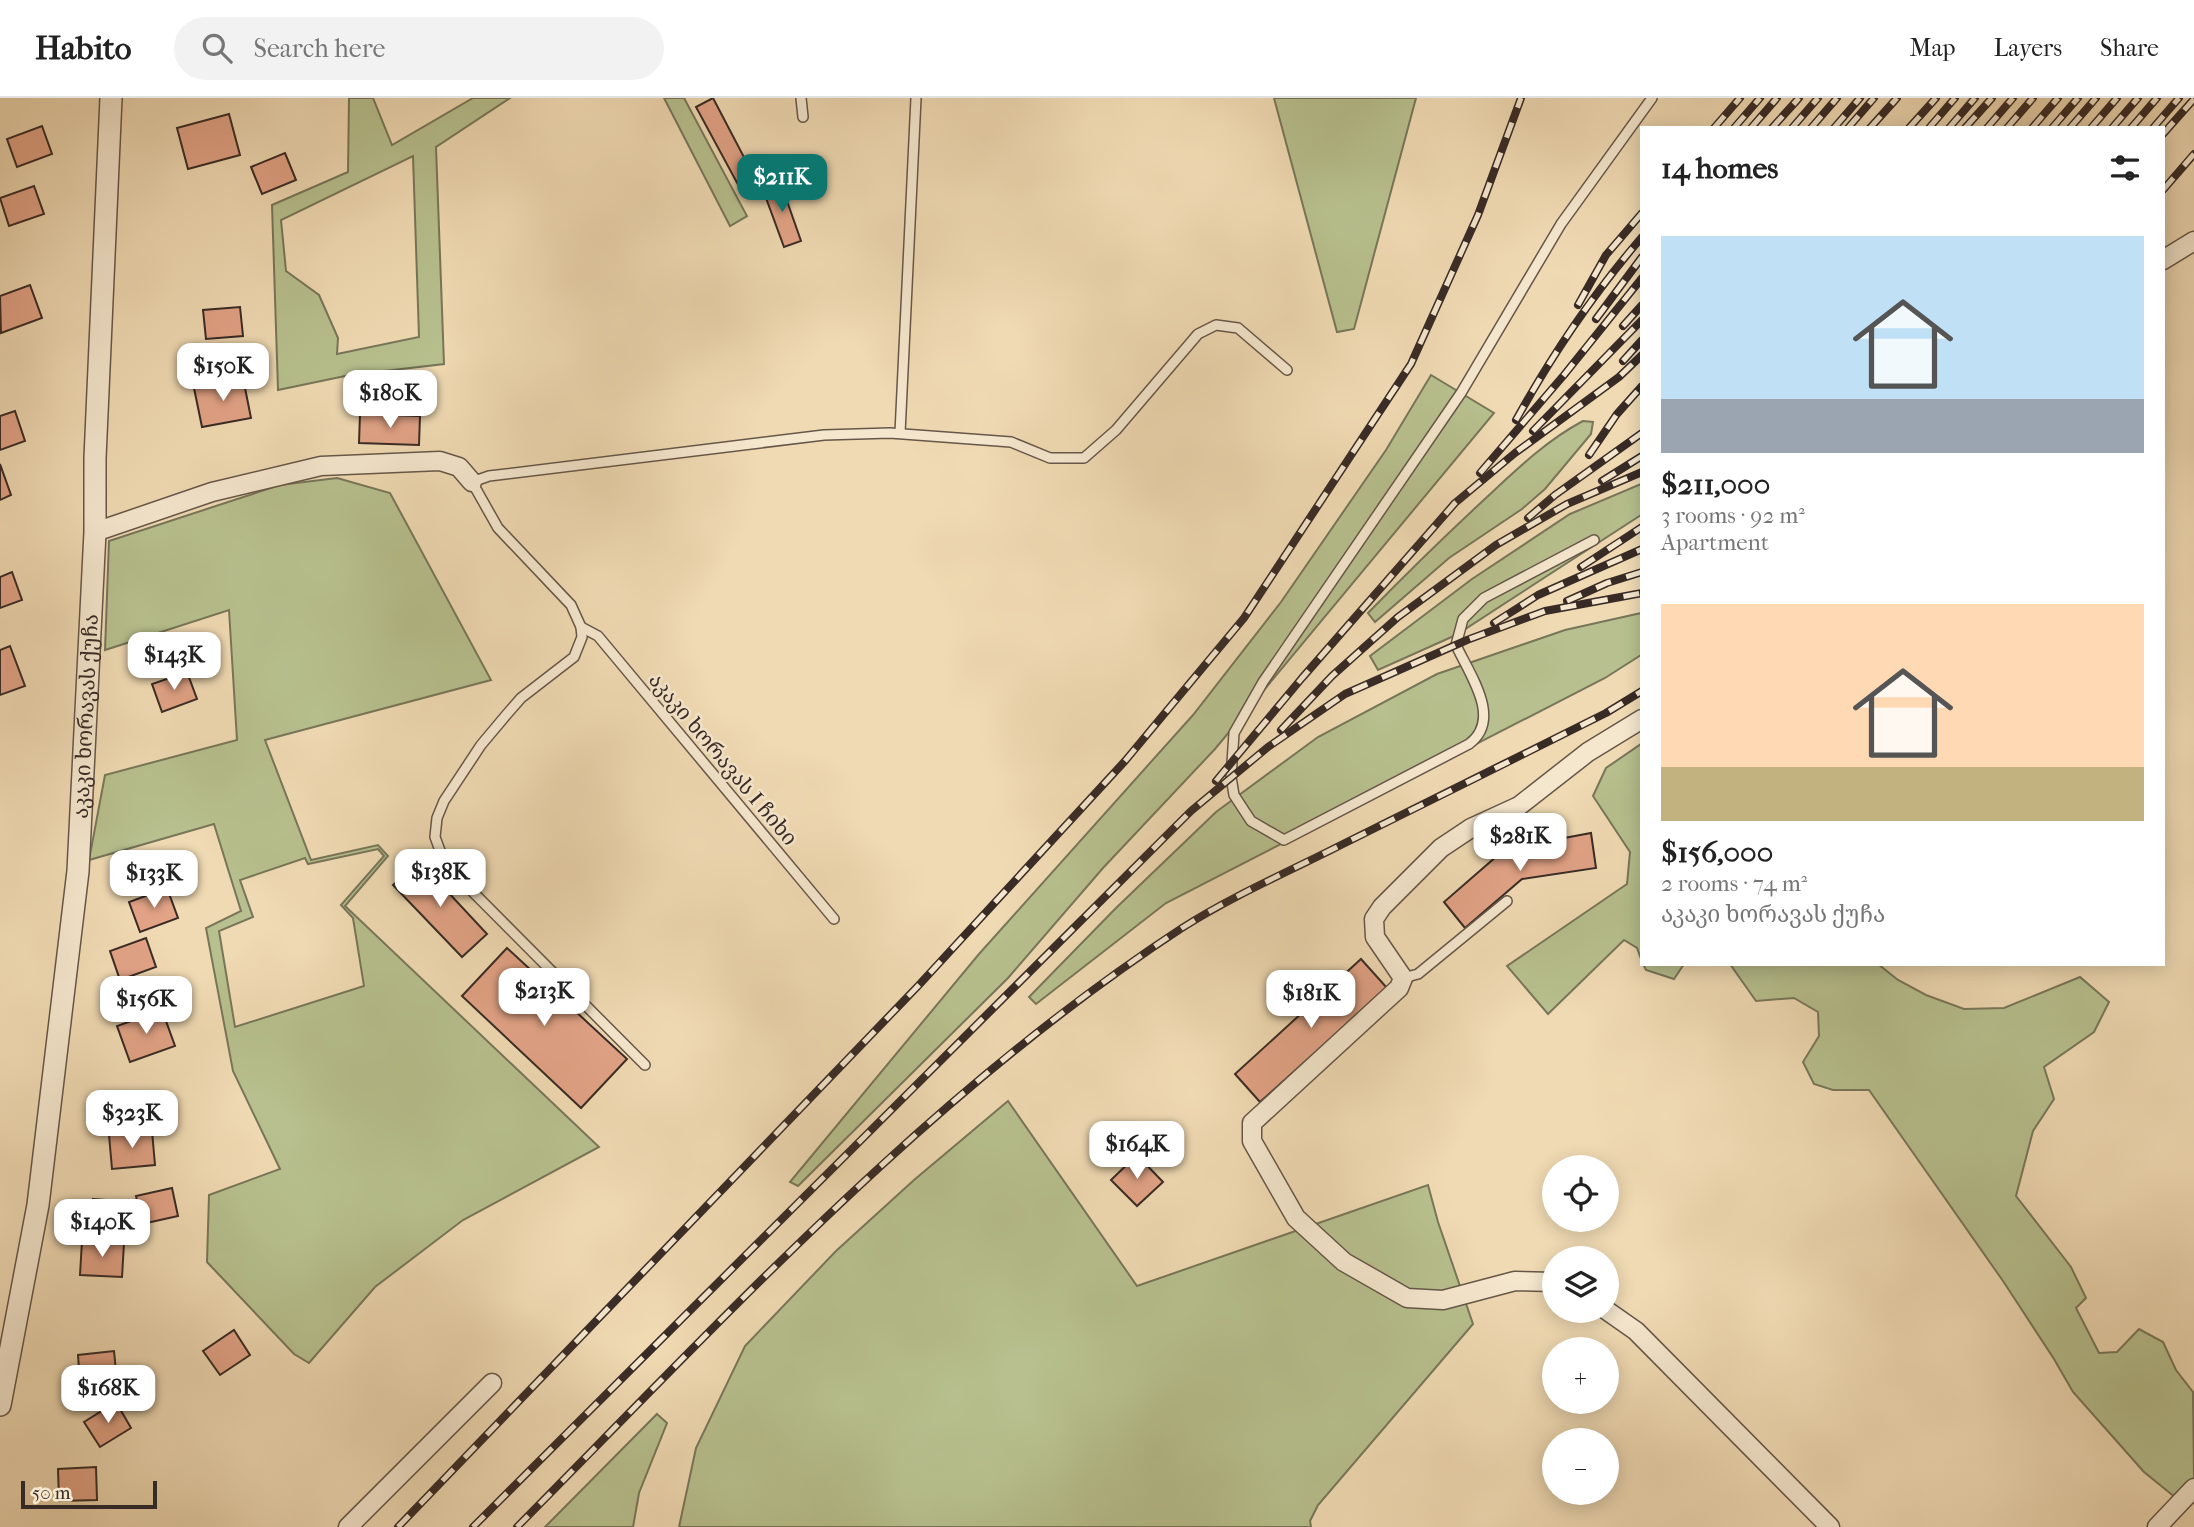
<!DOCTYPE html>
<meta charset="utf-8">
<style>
body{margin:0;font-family:"IM FELL French Canon","Noto Serif Georgian",serif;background:#f2f2f2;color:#222;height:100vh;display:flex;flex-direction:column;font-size:26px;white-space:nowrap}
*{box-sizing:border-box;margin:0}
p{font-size:23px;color:#767676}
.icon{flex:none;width:38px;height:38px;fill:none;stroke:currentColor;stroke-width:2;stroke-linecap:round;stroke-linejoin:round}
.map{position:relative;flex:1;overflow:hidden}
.sheet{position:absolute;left:1640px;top:28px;width:525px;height:840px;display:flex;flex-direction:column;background:#fff;border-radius:0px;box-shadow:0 4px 18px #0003}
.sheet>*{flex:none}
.fabs{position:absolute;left:1542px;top:1057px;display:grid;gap:14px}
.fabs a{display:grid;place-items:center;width:77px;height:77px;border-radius:50%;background:#fff;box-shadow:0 4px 18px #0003;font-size:35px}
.scale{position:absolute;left:21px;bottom:18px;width:136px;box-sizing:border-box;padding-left:7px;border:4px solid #382b26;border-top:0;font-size:19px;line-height:24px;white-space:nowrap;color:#382b26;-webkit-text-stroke:5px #f5e7ce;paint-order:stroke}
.price{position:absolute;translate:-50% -60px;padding:0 16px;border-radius:14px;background:#fff;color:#222;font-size:23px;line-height:46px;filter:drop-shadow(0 2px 4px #0008)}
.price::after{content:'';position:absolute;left:50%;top:42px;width:21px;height:16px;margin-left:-10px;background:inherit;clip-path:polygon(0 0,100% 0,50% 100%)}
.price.active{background:#0f766e;color:#fff}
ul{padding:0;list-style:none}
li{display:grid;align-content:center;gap:14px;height:371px;padding:0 21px}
li span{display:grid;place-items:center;height:217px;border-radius:0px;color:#555}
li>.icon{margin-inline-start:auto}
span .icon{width:126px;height:126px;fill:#fffc;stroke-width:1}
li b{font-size:30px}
h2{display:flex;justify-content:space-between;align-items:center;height:84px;padding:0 21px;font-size:30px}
header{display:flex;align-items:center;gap:42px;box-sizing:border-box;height:98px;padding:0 35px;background:#fff;border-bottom:2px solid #e0e0e0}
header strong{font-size:33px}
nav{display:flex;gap:38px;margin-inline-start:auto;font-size:24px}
.search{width:490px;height:63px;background:#f2f2f2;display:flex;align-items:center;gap:18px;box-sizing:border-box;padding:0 24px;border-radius:38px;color:#767676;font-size:26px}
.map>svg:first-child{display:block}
.green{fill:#b7c08e;stroke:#78765a;stroke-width:2;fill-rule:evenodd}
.building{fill:#e2a386;stroke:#382b26;stroke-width:2}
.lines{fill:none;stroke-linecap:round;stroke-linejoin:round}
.service-casing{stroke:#665749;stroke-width:12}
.minor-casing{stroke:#665749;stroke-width:21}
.tertiary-casing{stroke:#665749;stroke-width:24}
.service{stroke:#f5e7ce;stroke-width:9}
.minor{stroke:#f5e7ce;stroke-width:18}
.tertiary{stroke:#f5e7ce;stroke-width:21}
.rail-casing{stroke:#382b26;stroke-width:8}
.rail{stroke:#f5e7ce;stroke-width:5;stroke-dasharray:16;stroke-linecap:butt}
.labels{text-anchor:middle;stroke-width:5;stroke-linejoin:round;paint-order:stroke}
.street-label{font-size:21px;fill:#382b26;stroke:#f5e7ce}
</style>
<header>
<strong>Habito</strong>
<div class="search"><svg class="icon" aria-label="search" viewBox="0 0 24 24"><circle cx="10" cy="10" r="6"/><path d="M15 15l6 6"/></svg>Search here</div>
<nav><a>Map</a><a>Layers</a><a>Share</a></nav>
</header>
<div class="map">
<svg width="2194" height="1429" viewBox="0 0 2194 1429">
<rect width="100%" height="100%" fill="#f0dab3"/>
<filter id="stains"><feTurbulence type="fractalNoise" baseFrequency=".00286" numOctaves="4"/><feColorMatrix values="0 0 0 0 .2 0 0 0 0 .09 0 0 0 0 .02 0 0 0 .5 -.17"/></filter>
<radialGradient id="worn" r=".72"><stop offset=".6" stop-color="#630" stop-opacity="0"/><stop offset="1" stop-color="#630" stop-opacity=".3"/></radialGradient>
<g class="green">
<path d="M349 0H373L392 47 473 0H510L436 49 444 266 350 277 278 292 272 107 348 74ZM413 58 419 239 337 256 338 240 319 197 286 173 281 122Z"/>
<path d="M664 0H684L747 118 730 128Z"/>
<path d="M1274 0H1416L1354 231 1337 234Z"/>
<path d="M1431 277 1494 315 1215 651 1103 770 1008 880 798 1088 790 1084 979 856 1193 617 1281 504 1386 352Z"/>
<path d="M1583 323 1593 324 1591 336 1545 391 1522 411 1449 460 1375 524 1368 515C1407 475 1446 437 1487 399 1517 371 1547 342 1583 323Z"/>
<path d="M337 380 390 395 491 582 265 642 311 762 378 747 388 758 345 808 599 1049 463 1122 375 1189 309 1265 294 1256 207 1164 209 1097 280 1071 233 973 206 830 241 813 214 726 89 762 105 677 237 642 229 512 105 552 109 443 280 387ZM378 751 384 758 341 807 353 820 364 888 235 929 219 833 253 819 240 782 305 760 308 766Z"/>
<path d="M1641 386V417L1456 537 1378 572 1370 558 1472 481 1570 416Z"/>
<path d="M1641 515V557L1605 580 1166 805 1036 906 1029 899 1116 810 1216 714 1318 639 1437 576 1565 532Z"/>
<path d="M1641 646V861L1637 850 1624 842 1548 916 1507 868 1627 786 1630 754 1593 698 1606 670Z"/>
<path d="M1643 866H1684L1674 881 1646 872Z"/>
<path d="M1730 866H1878L1898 882 1926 897 1964 911 2004 910 2080 879 2109 904 2094 934 2044 969 2054 1001 2033 1033 2016 1098 2071 1169 2086 1200 2076 1210 2099 1255 2117 1254 2139 1231 2163 1244 2176 1272 2193 1294 2194 1382 2176 1400 2144 1374 2073 1294 2054 1261 2003 1183 1869 992H1833L1814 986 1803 964 1819 938 1818 914 1794 900 1756 903Z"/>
<path d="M1008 1003 1137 1188 1428 1087 1438 1124 1473 1226 1318 1407 1310 1423 1311 1429H679L696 1350 745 1248 836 1153 914 1082Z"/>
<path d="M657 1316 667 1325 639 1395 633 1429H545Z"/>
</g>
<g class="building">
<path d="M713 0 758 86 742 94 696 9Z"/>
<path d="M229 16 240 57 188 71 177 30Z"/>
<path d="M42 28 52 56 17 69 7 41Z"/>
<path d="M285 55 296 82 262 96 251 69Z"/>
<path d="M780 83 801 143 784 149 762 89Z"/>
<path d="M34 88 44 116 9 128 0 100Z"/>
<path d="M30 187 42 220 1 235 0 198Z"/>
<path d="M240 209 243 238 206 241 203 212Z"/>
<path d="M243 280 251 320 202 329 194 290Z"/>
<path d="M15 313 25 343 0 352V318Z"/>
<path d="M360 316 420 318 419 347 359 345Z"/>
<path d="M0 366 11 397 0 402Z"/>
<path d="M12 474 22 502 0 510V479Z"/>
<path d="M10 548 25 588 0 597V552Z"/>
<path d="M187 574 197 601 162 614 152 586Z"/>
<path d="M1591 735 1596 770 1522 781 1465 830 1444 804 1505 751Z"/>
<path d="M168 759 172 785 147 788 143 762Z"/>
<path d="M419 763 487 836 462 859 393 787Z"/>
<path d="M167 790 178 820 140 834 129 804Z"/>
<path d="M146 840 156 869 120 882 110 853Z"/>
<path d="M507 850 627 961 581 1010 462 898Z"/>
<path d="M1361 861 1387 890 1260 1004 1235 976Z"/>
<path d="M162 912 175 948 130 964 117 928Z"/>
<path d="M152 1033 155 1067 112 1071 109 1037Z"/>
<path d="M1137 1057 1163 1084 1137 1108 1111 1082Z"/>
<path d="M172 1090 178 1118 142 1126 136 1098Z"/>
<path d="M93 1101 130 1104 128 1139 91 1137Z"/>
<path d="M82 1143 124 1145 122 1179 80 1177Z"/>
<path d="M234 1232 250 1257 220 1277 203 1253Z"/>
<path d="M114 1253 117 1283 80 1286 78 1257Z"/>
<path d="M116 1304 131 1330 100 1349 84 1324Z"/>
<path d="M96 1369 97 1402 59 1403 58 1371Z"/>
</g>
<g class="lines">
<g class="service-casing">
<g id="service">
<path d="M801 0 803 19"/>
<path d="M900 335 916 0"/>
<path d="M1594 442 1484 500 1463 521 1456 547C1469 576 1503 621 1469 646L1284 742 1251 723 1234 697 1231 679 1234 635 1263 584 1461 295 1561 126 1652 0"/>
<path d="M581 529 598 538 834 821"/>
<path d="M1403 880 1418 876 1507 803"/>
<path d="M645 967 445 766 435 739 437 720 444 703 481 647 507 616 521 600 574 559 582 539 581 529 571 507 498 430 472 384 489 378 824 337 890 335 1011 344 1050 360H1084L1116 332 1198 236 1216 227 1238 230 1287 272"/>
</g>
</g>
<g class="minor-casing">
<g id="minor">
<path d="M2163 162 2194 143"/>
<path d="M95 434 212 394 321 368 440 363 459 369 472 384"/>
<path d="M1554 1184 1515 1183 1443 1202 1407 1200 1344 1164 1296 1120 1252 1043V1025L1399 890 1403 880 1375 839 1374 821 1382 809 1441 750 1471 730 1519 708 1588 654 1642 621"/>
<path d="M1606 1212 1636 1233 1830 1429"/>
<path d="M348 1429 492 1285"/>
<path d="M2157 1429 2194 1390"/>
</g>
</g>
<g class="tertiary-casing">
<g id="tertiary">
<path id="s1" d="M0 1307 38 1107 78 773 95 434V360L111 0"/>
</g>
</g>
<use href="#service" class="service"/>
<use href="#minor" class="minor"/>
<use href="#tertiary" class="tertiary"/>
<g class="rail-casing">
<g id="rail">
<path d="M1714 30 1740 0"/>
<path d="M1734 30 1760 0"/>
<path d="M1751 30 1777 0"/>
<path d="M1772 30 1799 0"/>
<path d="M1792 30 1818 0"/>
<path d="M1811 30 1837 0"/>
<path d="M1834 30 1860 0"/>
<path d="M1848 30 1874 0"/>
<path d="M1870 30 1897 0"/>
<path d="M1909 30 1936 0"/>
<path d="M1929 30 1955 0"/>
<path d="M1949 30 1975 0"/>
<path d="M1965 30 1992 0"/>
<path d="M1987 30 2013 0"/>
<path d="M2007 30 2033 0"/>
<path d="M2032 30 2058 0"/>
<path d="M2052 30 2078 0"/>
<path d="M2070 30 2096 0"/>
<path d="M2091 30 2117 0"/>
<path d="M2112 30 2138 0"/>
<path d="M2131 30 2157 0"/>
<path d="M2153 30 2179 0"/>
<path d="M2163 36 2194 1"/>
<path d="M2163 92 2194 56"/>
<path d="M1578 207 1606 157 1642 115"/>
<path d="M1596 221 1642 159"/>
<path d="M1623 228 1642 207"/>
<path d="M1623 263 1642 242"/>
<path d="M1516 322C1552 257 1593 196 1642 139"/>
<path d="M1533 333 1642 222"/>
<path d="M1589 357 1617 316 1642 288"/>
<path d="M1480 375 1564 277 1642 180"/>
<path d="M1602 383 1642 358"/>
<path d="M1528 420 1555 397 1642 335"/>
<path d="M1581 469 1642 429"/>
<path d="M1567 503 1607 485 1642 474"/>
<path d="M1494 525 1538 497 1642 451"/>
<path d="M1281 632 1332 578 1398 519 1496 447 1567 406 1642 374"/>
<path d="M1216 683 1302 580 1455 405 1515 355 1619 279 1642 257"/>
<path d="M398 1429 918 888 1125 663 1244 520 1411 266 1478 117 1521 0"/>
<path d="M473 1429 1191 713 1268 649 1345 596 1467 542 1545 513 1642 495"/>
<path d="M517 1429C727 1217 931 994 1182 830 1232 798 1288 774 1341 747 1430 703 1518 659 1606 615L1642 593"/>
</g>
</g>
<use href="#rail" class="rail"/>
</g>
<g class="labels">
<g class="street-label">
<text dy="7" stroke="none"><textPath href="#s1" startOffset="695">აკაკი ხორავას ქუჩა</textPath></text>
<text transform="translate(723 661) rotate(50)" y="7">აკაკი ხორავას I ჩიხი</text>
</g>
</g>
<rect width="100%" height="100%" filter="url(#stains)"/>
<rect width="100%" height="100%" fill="url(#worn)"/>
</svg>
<div class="fabs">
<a><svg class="icon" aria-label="locate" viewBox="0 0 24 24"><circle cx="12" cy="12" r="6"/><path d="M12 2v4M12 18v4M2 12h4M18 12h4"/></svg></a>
<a><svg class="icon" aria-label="layers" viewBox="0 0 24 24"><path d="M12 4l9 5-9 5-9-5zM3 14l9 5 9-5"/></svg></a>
<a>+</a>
<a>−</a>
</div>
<div class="scale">50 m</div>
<b class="price active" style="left:782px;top:116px">$211K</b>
<b class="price" style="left:223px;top:305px">$150K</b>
<b class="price" style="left:390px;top:332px">$180K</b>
<b class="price" style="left:174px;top:594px">$143K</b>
<b class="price" style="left:1520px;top:775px">$281K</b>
<b class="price" style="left:440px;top:811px">$138K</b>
<b class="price" style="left:154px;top:812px">$133K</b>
<b class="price" style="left:544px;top:930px">$213K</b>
<b class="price" style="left:1311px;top:932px">$181K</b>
<b class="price" style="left:146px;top:938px">$156K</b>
<b class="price" style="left:132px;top:1052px">$323K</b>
<b class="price" style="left:1137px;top:1083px">$164K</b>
<b class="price" style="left:102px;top:1161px">$140K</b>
<b class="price" style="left:108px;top:1327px">$168K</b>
<section class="sheet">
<h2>14 homes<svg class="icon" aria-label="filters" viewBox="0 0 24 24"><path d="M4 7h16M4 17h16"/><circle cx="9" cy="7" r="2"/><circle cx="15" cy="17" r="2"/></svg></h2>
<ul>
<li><span style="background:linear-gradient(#bfe0f5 75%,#9aa5b1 0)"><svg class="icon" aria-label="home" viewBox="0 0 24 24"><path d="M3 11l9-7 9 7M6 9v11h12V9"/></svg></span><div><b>$211,000</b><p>3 rooms · 92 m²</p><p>Apartment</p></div></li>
<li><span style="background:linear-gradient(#ffd9b3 75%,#c2b280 0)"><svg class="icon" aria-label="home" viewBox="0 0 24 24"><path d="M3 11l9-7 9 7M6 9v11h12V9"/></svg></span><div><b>$156,000</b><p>2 rooms · 74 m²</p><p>აკაკი ხორავას ქუჩა</p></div></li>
</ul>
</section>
</div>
